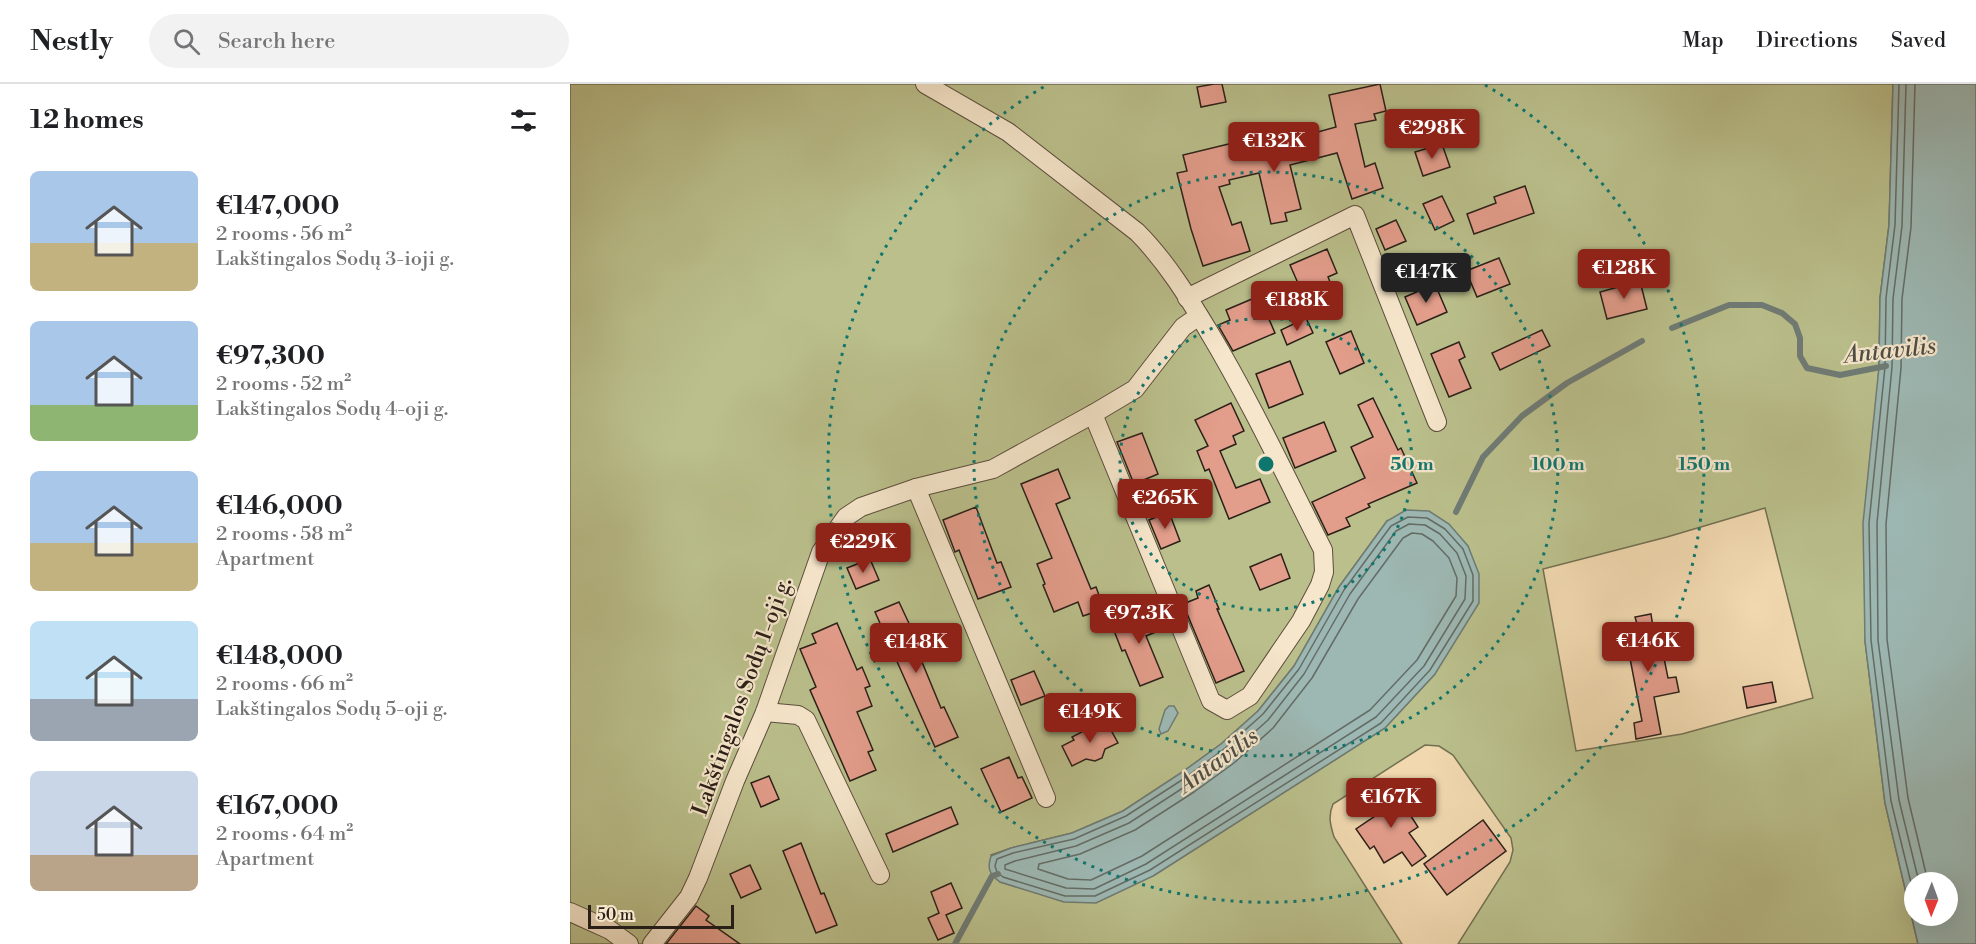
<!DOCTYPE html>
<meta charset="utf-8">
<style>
body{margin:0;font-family:"Libre Bodoni",serif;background:#f2f2f2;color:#202124;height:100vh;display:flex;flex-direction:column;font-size:22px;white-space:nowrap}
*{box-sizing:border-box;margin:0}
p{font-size:20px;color:#757577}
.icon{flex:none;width:33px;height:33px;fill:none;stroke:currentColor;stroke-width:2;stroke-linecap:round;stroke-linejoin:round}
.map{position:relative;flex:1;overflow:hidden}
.sheet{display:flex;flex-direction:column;background:#fff;width:570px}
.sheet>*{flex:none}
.needle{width:39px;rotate:181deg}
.controls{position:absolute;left:1334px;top:788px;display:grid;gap:12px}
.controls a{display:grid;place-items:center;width:54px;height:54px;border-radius:50%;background:#fff;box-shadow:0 6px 24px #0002;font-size:30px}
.scale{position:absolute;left:18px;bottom:15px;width:146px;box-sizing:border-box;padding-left:6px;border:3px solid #2b2018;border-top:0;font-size:16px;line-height:21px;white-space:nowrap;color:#2b2018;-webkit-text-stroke:4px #f6e6cb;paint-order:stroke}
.price{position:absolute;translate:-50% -51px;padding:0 14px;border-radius:6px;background:#8f2418;color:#fff;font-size:20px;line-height:39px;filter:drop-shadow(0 2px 3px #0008)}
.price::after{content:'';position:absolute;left:50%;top:36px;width:18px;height:14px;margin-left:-9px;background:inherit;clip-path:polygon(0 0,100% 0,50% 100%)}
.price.on{background:#222;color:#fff}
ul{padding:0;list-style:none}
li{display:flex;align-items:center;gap:18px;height:150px;padding:0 30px}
li span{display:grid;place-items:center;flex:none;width:168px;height:120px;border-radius:9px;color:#555}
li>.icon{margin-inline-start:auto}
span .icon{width:72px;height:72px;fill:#fffc;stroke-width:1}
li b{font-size:26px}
h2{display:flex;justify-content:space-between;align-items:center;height:72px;padding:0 30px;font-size:26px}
header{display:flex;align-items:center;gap:36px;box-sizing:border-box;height:84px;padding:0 30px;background:#fff;border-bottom:2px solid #e0e0e0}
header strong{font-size:28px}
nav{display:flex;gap:33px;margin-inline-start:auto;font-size:21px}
.search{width:420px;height:54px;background:#f2f2f2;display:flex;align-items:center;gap:15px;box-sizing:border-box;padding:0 21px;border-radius:33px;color:#757577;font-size:22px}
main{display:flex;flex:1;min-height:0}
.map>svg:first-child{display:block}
.green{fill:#babf8b;stroke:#727052;stroke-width:1.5;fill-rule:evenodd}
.water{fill:#9db8b3;stroke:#6f7b75;stroke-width:1.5;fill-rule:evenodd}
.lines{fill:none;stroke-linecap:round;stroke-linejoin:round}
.shore{stroke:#646c66;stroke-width:1.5}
.stream{stroke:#6f7b75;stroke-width:6}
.building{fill:#e39d8b;stroke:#2b2018;stroke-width:1.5}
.minor-casing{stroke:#5c4e3e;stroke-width:20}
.minor{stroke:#f6e6cb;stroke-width:18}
.ring{fill:none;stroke:#0f766e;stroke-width:3;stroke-dasharray:3 6}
.labels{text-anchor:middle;stroke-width:4.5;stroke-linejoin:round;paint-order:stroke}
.street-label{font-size:22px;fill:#2b2018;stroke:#f6e6cb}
.water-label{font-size:24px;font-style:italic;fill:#4d4e46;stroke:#f6e6cb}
.centre{fill:#0f766e;stroke:#f6e6cb;stroke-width:3}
.ring-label{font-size:18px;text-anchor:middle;font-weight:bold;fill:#0f766e;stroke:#f6e6cb;stroke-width:4.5;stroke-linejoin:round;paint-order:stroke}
</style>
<header>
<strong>Nestly</strong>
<div class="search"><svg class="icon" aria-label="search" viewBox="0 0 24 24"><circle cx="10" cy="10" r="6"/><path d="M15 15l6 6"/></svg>Search here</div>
<nav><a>Map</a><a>Directions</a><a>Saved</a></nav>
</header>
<main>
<section class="sheet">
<h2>12 homes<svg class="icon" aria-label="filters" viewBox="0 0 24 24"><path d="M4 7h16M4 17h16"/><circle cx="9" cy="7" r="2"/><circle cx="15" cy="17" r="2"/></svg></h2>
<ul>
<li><span style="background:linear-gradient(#a9c7e8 60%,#c2b280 0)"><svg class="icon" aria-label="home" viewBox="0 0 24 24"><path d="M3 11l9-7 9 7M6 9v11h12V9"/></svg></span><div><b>€147,000</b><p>2 rooms · 56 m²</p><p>Lakštingalos Sodų 3-ioji g.</p></div></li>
<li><span style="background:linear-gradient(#a9c7e8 70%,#8fb573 0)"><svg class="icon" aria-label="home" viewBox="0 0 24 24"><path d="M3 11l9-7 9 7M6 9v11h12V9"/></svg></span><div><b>€97,300</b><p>2 rooms · 52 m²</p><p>Lakštingalos Sodų 4-oji g.</p></div></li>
<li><span style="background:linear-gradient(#a9c7e8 60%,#c2b280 0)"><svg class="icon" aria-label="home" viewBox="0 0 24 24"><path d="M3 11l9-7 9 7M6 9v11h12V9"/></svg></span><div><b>€146,000</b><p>2 rooms · 58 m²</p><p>Apartment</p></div></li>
<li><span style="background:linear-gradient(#bfe0f5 65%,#9aa5b1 0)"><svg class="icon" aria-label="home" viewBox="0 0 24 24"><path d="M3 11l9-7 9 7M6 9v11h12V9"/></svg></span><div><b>€148,000</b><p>2 rooms · 66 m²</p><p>Lakštingalos Sodų 5-oji g.</p></div></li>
<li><span style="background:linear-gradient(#c9d6e8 70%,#b9a48a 0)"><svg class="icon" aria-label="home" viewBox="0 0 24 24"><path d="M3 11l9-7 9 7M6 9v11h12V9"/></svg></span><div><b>€167,000</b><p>2 rooms · 64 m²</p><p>Apartment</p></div></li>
</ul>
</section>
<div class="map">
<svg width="1406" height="860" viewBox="0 0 1406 860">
<rect width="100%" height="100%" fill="#f1d8af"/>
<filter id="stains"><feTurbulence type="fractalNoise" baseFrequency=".00333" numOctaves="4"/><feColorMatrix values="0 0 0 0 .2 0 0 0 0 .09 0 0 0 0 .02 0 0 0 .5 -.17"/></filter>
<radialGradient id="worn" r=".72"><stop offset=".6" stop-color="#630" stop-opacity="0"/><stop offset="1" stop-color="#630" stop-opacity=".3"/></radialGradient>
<path class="green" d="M0 0H1323L1319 141 1310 214 1309 283 1295 557 1315 719 1348 860H888L940 778 943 766 941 754 883 671 869 662 855 661 763 720C758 732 760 740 764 753L832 860H0ZM1195 424 1243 614 1112 650 1006 667 973 485 1097 453ZM817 437 865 590 815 644 583 792 457 806 430 798 421 771 441 764 502 749 553 727 611 689 651 660 688 627 724 582 769 503Z"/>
<g class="water">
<path d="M1323 0H1406V860H1348L1315 719 1295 557 1293 439 1309 283 1310 214 1319 141ZM1344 798H1377V831H1344Z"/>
<path d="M836 426 859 427 879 440 898 462 909 490V519L865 590 815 644 583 792 526 819 494 818 430 798C419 790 417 784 421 772L441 764 502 749 553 727 611 689 651 660 688 627 724 582 769 503 817 437Z"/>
<path d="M599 622H604L608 629 598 647 591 650 589 645 595 626Z"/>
</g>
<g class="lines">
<g class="shore">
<path d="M1329 0 1325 141 1316 214 1315 283 1299 439 1301 556 1321 717 1344 811"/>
<path d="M1336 0 1332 142 1323 215 1322 283 1307 439 1308 556 1329 716 1349 798"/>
<path d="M1345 0 1341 143 1332 215 1331 284 1316 440 1317 555 1338 714 1358 798"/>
<path d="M838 433 857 434 875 445 893 465 903 491V517L860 586 811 639 580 786 525 812H495L433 793 427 788 425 782 427 775 443 769 504 755 556 732 615 694 654 665 693 630 729 585 774 506 821 442Z"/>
<path d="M839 440 855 441 870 450 887 469 896 492 895 515 854 582 806 633 576 780 524 805 496 804 435 785V781L445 777 506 762 559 739 619 700 659 671 698 636 734 590 780 510 826 447Z"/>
<path d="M842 449 852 450 863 457 879 474 887 494 886 512 847 576 800 626 572 772 521 796 498 795 468 785 469 780 510 770 565 746 624 708 664 679 703 644 742 594 788 515 833 454Z"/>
</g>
<g class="stream">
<path d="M1102 244 1159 221H1192L1212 229 1225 240 1230 254V272L1237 284 1270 291 1316 282"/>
<path d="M886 428 913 373 952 332 997 299 1072 257"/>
<path d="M385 860 422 792 428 790"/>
</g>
</g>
<g class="building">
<path d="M644 0H652L656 18 631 23 627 3Z"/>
<path d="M810 0 816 27 804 30 806 36 785 40 795 83 805 79 813 104 782 115 767 69 720 81 731 125 715 129 717 137 701 140 689 89 659 96 660 100 649 103 662 141 671 138 680 167 633 182 621 145 607 89 617 87 613 71 696 51 697 55 724 47 726 54 766 43 759 11Z"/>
<path d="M872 60 880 83 853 92 845 68Z"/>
<path d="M955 102 964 129 904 150 897 130 926 119 924 113Z"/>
<path d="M872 112 884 137 865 146 853 120Z"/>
<path d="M826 136 836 157 815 166 806 145Z"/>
<path d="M757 165 767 189 758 193 765 210 738 222 720 181Z"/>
<path d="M929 174 940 200 907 213 896 187Z"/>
<path d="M1070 197 1077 225 1037 235 1030 208Z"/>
<path d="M865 200 877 228 847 241 835 213Z"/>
<path d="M689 212 705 249 663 267 648 241 660 236 656 226Z"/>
<path d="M736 234 743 249 717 261 711 246Z"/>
<path d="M972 246 980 262 930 286 922 269Z"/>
<path d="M781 247 794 279 770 290 756 258Z"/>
<path d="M889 258 895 273 889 276 901 304 879 313 861 270Z"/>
<path d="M720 277 733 310 699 324 686 290Z"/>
<path d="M803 314 828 366 831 364 847 399 798 420 800 423 776 434 780 442 758 451 742 418 795 394 781 363 803 353 788 321Z"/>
<path d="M661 319 674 347 663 352 666 360 650 367 666 404 690 395 700 418 659 435 639 385 635 387 627 367 638 362 625 336Z"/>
<path d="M754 338 766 367 725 384 713 354Z"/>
<path d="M572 349 588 390 564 400 547 358Z"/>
<path d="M488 385 500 414 486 420 521 505 526 503 534 525 513 532 508 518 484 528 473 501 475 500 467 480 482 474 451 400Z"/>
<path d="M406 423 427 479 431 478 441 503 408 515 389 466 385 468 373 436Z"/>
<path d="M599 428 610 457 591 465 579 436Z"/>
<path d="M711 470 720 494 690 506 680 483Z"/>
<path d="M300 475 309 496 286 505 277 484Z"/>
<path d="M639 501 649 525H647L674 587 646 599 613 520 628 514 626 507Z"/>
<path d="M329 518 343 548 340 549 371 624 374 623 388 653 365 663 305 528Z"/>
<path d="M579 524 588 547 576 552 593 593 570 602 555 566 552 567 541 539Z"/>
<path d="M1081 530 1084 550 1089 549 1098 594 1106 593 1109 608 1084 613 1091 650 1066 655 1064 639 1072 637 1054 543 1067 540 1065 533Z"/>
<path d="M267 539 287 586 292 583 300 602 295 604 302 622 287 628 303 666 298 668 306 686 280 697 240 606 246 603 230 565 246 559 242 550Z"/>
<path d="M464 587 475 612 451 621 441 596Z"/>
<path d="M1202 598 1206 618 1177 624 1173 603Z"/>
<path d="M537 639 548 659 535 665 532 674 525 677 516 675 502 682 492 662 504 656 502 653 525 641 526 644Z"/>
<path d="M439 673 448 694 452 693 462 714 431 728 411 685Z"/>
<path d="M199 692 209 715 191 723 181 699Z"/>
<path d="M821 701 848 743 839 749 856 772 842 782 832 768 814 779 804 762 800 765 786 745 808 730 798 716Z"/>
<path d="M381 723 388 740 323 768 316 750Z"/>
<path d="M913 736 936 767 877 811 854 780Z"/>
<path d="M231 759 251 810 254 809 267 841 246 849 213 767Z"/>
<path d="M180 781 191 805 171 814 160 790Z"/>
<path d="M381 799 392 824 376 831 384 849 368 856 358 834 369 829 361 808Z"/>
<path d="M126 822 139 832 136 836 170 860H96Z"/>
</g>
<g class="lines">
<g class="minor-casing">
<g id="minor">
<path d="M355 0 438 48 567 148C596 177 618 213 639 248 681 318 716 393 753 466L754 488 750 501 731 537 680 612 657 626 641 617 523 330"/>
<path d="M617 214 785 131 867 338"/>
<path d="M346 404 476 714"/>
<path d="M195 628 228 631 236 636 310 791"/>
<path d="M0 828 40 846 59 860"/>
<path d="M82 860 119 813 128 794 165 697 195 628 251 468 276 433 291 423 346 404 423 385 523 330 565 305 613 243 629 232"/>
</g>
</g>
<use href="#minor" class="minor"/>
</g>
<g class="ring">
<circle cx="696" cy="380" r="146"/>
<circle cx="696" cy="380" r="292"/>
<path d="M915 1A438 438 0 1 1 477 1"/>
</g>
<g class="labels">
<g class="street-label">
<text transform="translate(171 612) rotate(-70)" y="8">Lakštingalos Sodų 1-oji g.</text>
</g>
<g class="water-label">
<text transform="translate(1320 266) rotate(-6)" y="8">Antavilis</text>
<text transform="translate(648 676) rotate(-36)" y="8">Antavilis</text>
</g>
</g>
<circle cx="696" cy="380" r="9" class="centre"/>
<g class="ring-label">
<text x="842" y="386">50 m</text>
<text x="988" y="386">100 m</text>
<text x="1134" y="386">150 m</text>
</g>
<rect width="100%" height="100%" filter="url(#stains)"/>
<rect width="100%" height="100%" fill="url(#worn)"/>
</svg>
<div class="controls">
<a><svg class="needle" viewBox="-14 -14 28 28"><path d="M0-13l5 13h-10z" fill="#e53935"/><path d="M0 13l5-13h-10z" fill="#757577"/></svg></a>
</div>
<div class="scale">50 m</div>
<b class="price" style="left:862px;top:76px">€298K</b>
<b class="price" style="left:704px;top:89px">€132K</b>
<b class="price" style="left:1054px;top:216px">€128K</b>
<b class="price on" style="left:856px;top:220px">€147K</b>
<b class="price" style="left:727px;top:248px">€188K</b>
<b class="price" style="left:595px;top:446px">€265K</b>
<b class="price" style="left:293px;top:490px">€229K</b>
<b class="price" style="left:569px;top:561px">€97.3K</b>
<b class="price" style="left:1078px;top:589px">€146K</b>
<b class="price" style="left:346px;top:590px">€148K</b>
<b class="price" style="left:520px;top:660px">€149K</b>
<b class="price" style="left:821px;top:745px">€167K</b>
</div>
</main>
